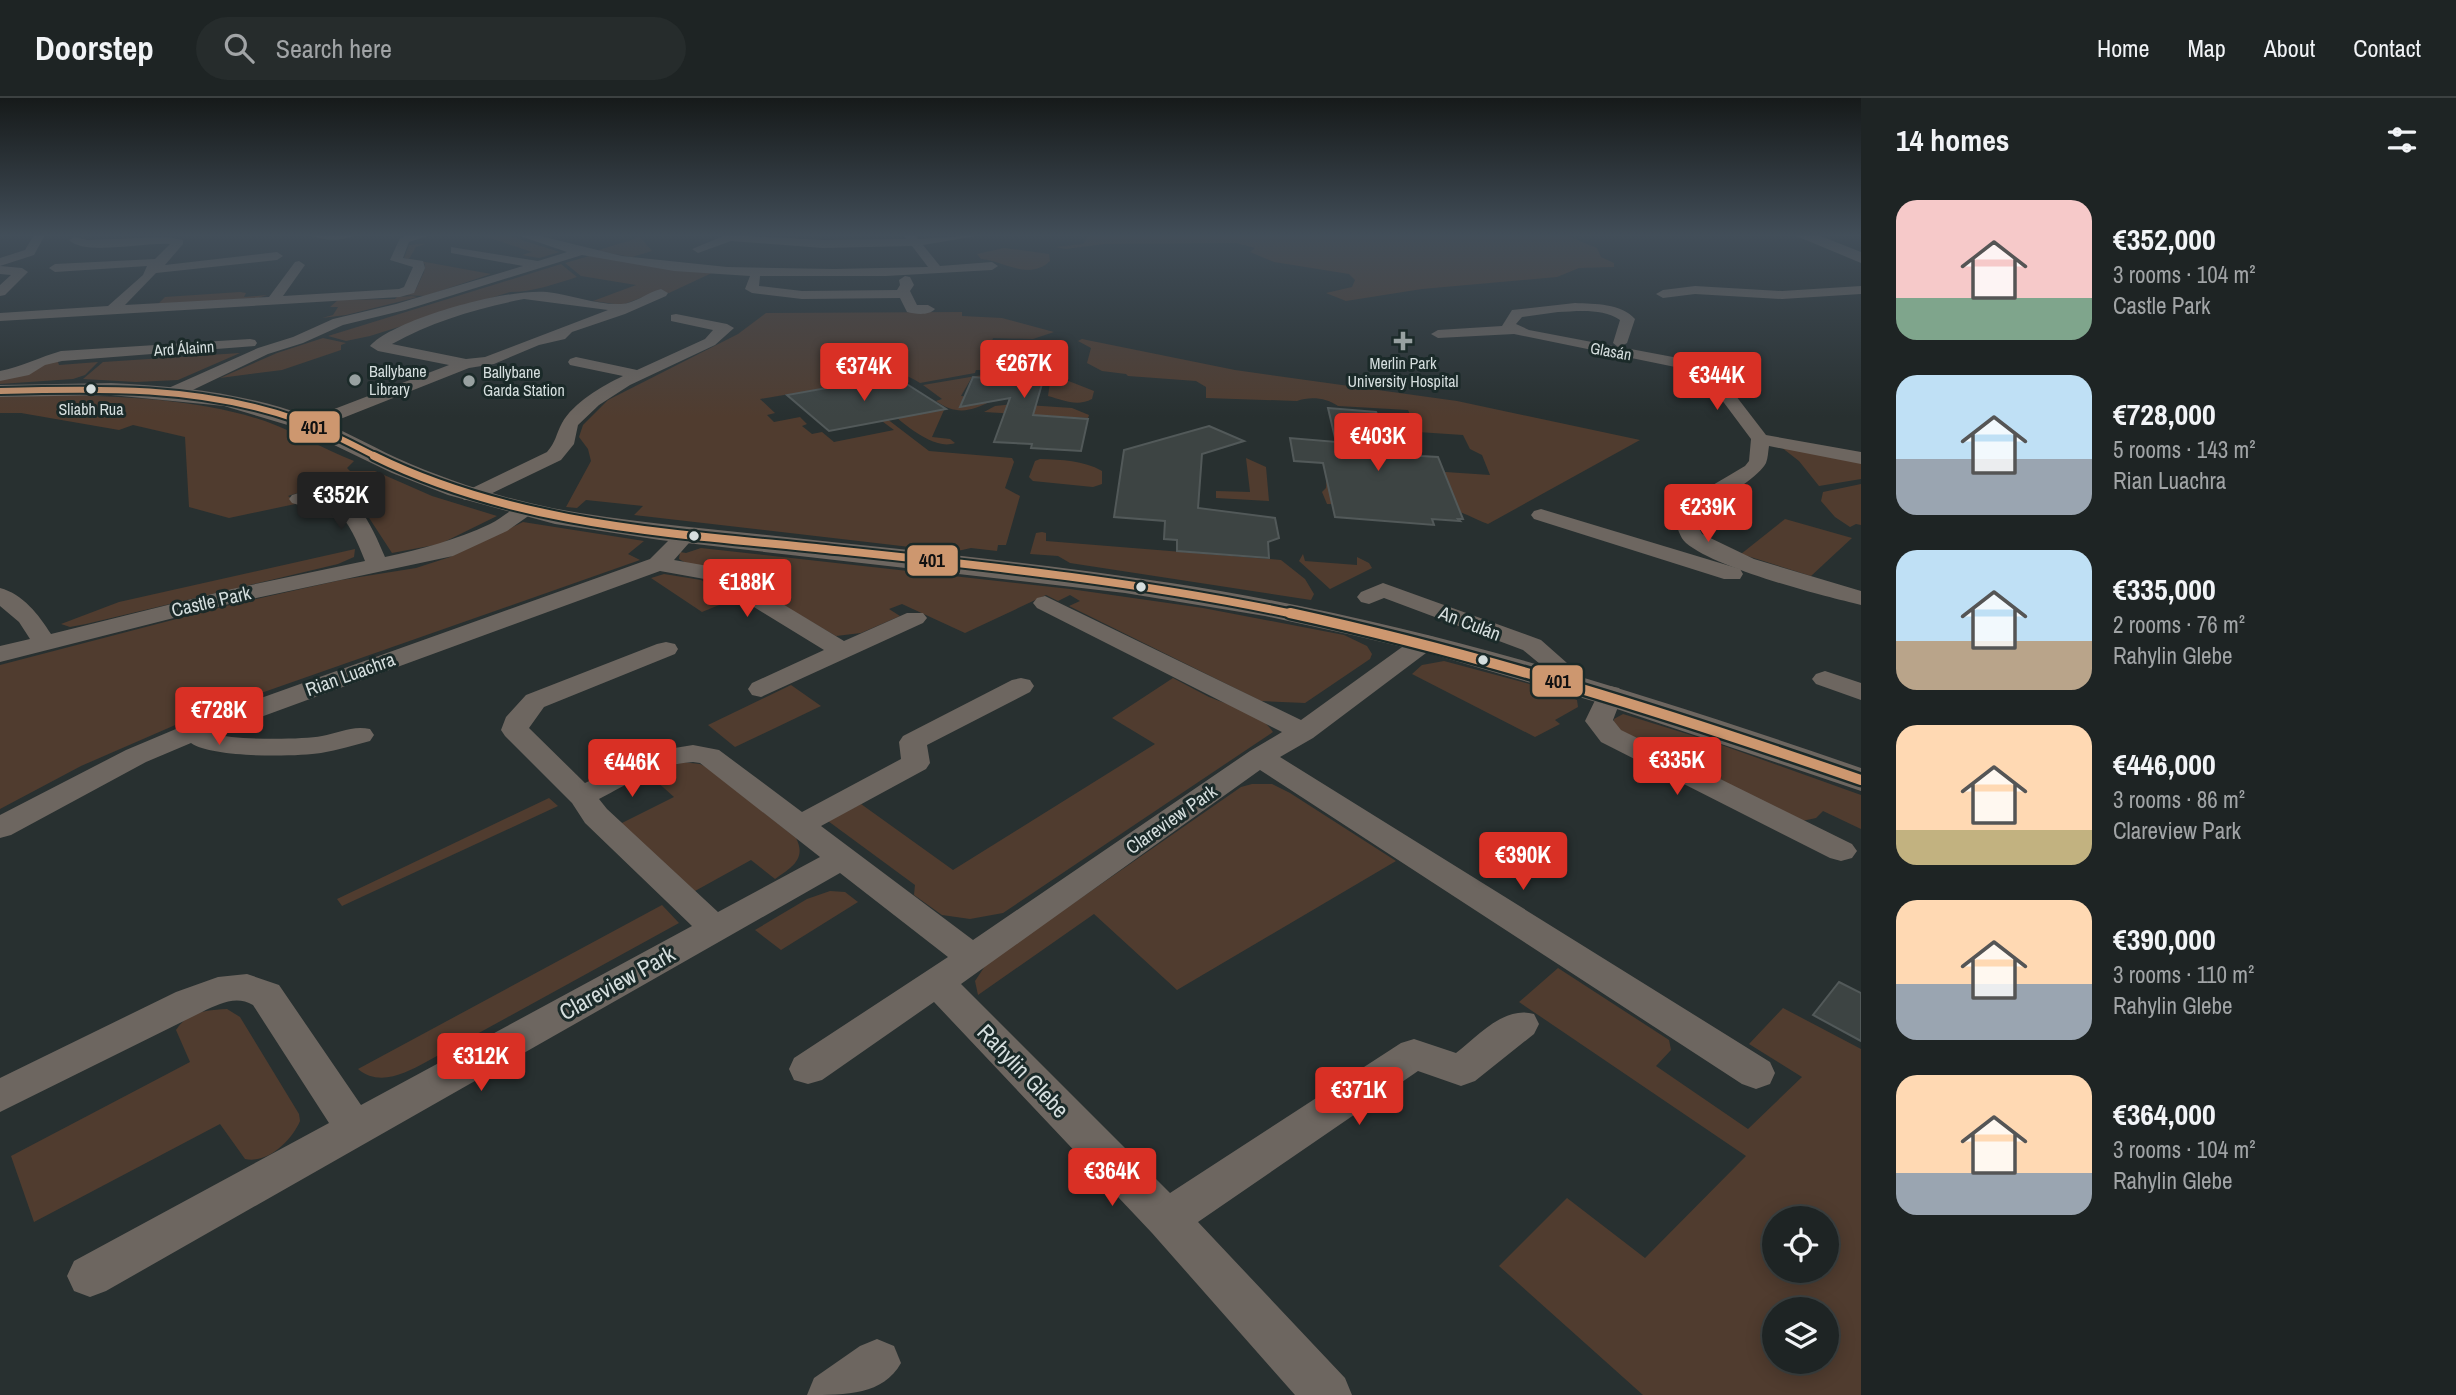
<!DOCTYPE html>
<meta charset="utf-8">
<style>
body{margin:0;font-family:"Archivo Narrow",sans-serif;background:#262c2c;color:#f1f3f6;height:100vh;display:flex;flex-direction:column;font-size:26px;white-space:nowrap}
*{box-sizing:border-box;margin:0}
p{font-size:23px;color:#a1a4a6}
.icon{flex:none;width:38px;height:38px;fill:none;stroke:currentColor;stroke-width:2;stroke-linecap:round;stroke-linejoin:round}
.map{position:relative;flex:1;overflow:hidden}
.details{display:flex;flex-direction:column;background:#1e2424;width:595px}
.details>*{flex:none}
.buttons{position:absolute;left:1762px;top:1108px;display:grid;gap:14px}
.buttons a{display:grid;place-items:center;width:77px;height:77px;border-radius:50%;background:#1e2424;box-shadow:0 4px 18px #0003,0 0 0 2px #3c4141;font-size:35px}
.price{position:absolute;translate:-50% -60px;padding:0 16px;border-radius:7px;background:#d93025;color:#fff;font-size:23px;line-height:46px;filter:drop-shadow(0 2px 4px #0008)}
.price::after{content:'';position:absolute;left:50%;top:42px;width:21px;height:16px;margin-left:-10px;background:inherit;clip-path:polygon(0 0,100% 0,50% 100%)}
.price.current{background:#222;color:#fff}
ul{padding:0;list-style:none}
li{display:flex;align-items:center;gap:21px;height:175px;padding:0 35px}
li span{display:grid;place-items:center;flex:none;width:196px;height:140px;border-radius:21px;color:#555}
li>.icon{margin-inline-start:auto}
span .icon{width:84px;height:84px;fill:#fffc;stroke-width:1}
li b{font-size:30px}
h2{display:flex;justify-content:space-between;align-items:center;height:84px;padding:0 35px;font-size:30px}
header{display:flex;align-items:center;gap:42px;box-sizing:border-box;height:98px;padding:0 35px;background:#1e2424;border-bottom:2px solid #3c4141}
header strong{font-size:33px}
nav{display:flex;gap:38px;margin-inline-start:auto;font-size:24px}
.search{width:490px;height:63px;background:#262c2c;display:flex;align-items:center;gap:18px;box-sizing:border-box;padding:0 24px;border-radius:38px;color:#a1a4a6;font-size:26px}
main{display:flex;flex:1;min-height:0}
.map>svg:first-child{display:block}
.green{fill:#503c2f;fill-rule:evenodd}
.building{fill:#3d4443;stroke:#525959;stroke-width:2}
.lines{fill:none;stroke-linecap:round;stroke-linejoin:round}
.minor{fill:#6d6660;fill-rule:evenodd}
.tertiary{fill:#6d6660;fill-rule:evenodd}
.secondary{fill:#6f6762;fill-rule:evenodd}
.bus-1-far2-casing{stroke:#1b2a29;stroke-width:10}
.bus-1-far1-casing{stroke:#1b2a29;stroke-width:12}
.bus-1-casing{stroke:#1b2a29;stroke-width:15}
.bus-1-far2{stroke:#cd976f;stroke-width:6}
.bus-1-far1{stroke:#cd976f;stroke-width:8}
.bus-1{stroke:#cd976f;stroke-width:10}
.poi-dot{fill:#98a1a1;stroke:#1b2a29;stroke-width:2.5}
.bus-dot{fill:#d5dede;stroke:#1b2a29;stroke-width:2.5}
.labels{text-anchor:middle;stroke-width:6;stroke-linejoin:round;paint-order:stroke}
.far-street-label{font-size:16px;fill:#d5dede;stroke:#1b2a29}
.far-poi-label{font-size:16px;fill:#d5dede;stroke:#1b2a29;text-anchor:start}
.far-bus-label{font-size:16px;fill:#d5dede;stroke:#1b2a29}
.street-label{font-size:19px;fill:#d5dede;stroke:#1b2a29}
.near-street-label{font-size:23px;fill:#d5dede;stroke:#1b2a29}
.line-badge{stroke:#1b2a29;stroke-width:2.5}
.pale-badge-label{font-size:19px;text-anchor:middle;font-weight:bold;fill:#111}
</style>
<header>
<strong>Doorstep</strong>
<div class="search"><svg class="icon" aria-label="search" viewBox="0 0 24 24"><circle cx="10" cy="10" r="6"/><path d="M15 15l6 6"/></svg>Search here</div>
<nav><a>Home</a><a>Map</a><a>About</a><a>Contact</a></nav>
</header>
<main>
<div class="map">
<svg width="1861" height="1297" viewBox="0 0 1861 1297">
<rect width="100%" height="100%" fill="#283030"/>
<g class="green">
<path d="M506 137 560 154 539 160 522 157 532 154 484 138Z"/>
<path d="M1089 137H1565L1597 150 1601 159 1614 165V169L1579 170 1557 179 1422 191 1346 203 1326 195 1352 189 1355 182 1349 176 1274 164 1250 154 1255 150 1236 145 1104 146 1066 151 1055 149 1083 146Z"/>
<path d="M640 139 652 153 632 159 596 153Z"/>
<path d="M420 146H425L416 149 409 161 491 176 425 198 401 197 416 191 424 174 425 166 404 160 409 147Z"/>
<path d="M1004 150 1049 156 1050 163C1029 183 1004 163 981 161L977 156Z"/>
<path d="M589 158 714 174 669 195 656 194 622 207 593 203 636 187 581 178 565 165Z"/>
<path d="M561 166 577 179C555 186 533 194 510 194L370 238 346 243 328 238Z"/>
<path d="M240 194 246 195 244 199 267 197 258 200 158 206 165 199Z"/>
<path d="M412 198 418 199 346 217 322 220 333 217 338 209H330L338 202 395 201 397 199Z"/>
<path d="M962 214V218L1002 220 1054 234 1033 241 993 240 989 253 1005 254 999 269H986L985 272H976L975 275 920 285C897 270 877 272 851 277L860 284 832 301 819 291 760 301 775 315 767 317 774 324 800 319 807 326 802 328 812 336 822 334 834 344 894 332 871 315 878 314 929 353 1012 360 1014 364 1005 390 1020 398 1006 447H998L997 453 971 450 953 454 634 417 643 408 586 402 577 410 566 409 591 363 588 351 579 339 583 327 608 302 738 236 766 215Z"/>
<path d="M323 240 346 245 341 247V252L282 272 220 280 277 255Z"/>
<path d="M1082 241 1235 272 1457 303 1640 342 1488 426C1472 420 1460 412 1443 409L1327 406 1322 394 1326 390 1327 366 1490 377 1482 357 1470 351 1463 337 1418 334 1408 312 1338 308C1327 300 1310 298 1297 303L1206 300V289L1196 283 1128 278 1126 276 1102 273 1087 265 1091 250 1078 243Z"/>
<path d="M240 255 178 282 136 284 83 281 103 264Z"/>
<path d="M57 261 59 267 98 264 85 277 73 281 0 286V281Z"/>
<path d="M988 276 1061 280 1094 293 1092 301C1077 309 1063 302 1048 298L1050 284 972 279 961 298 993 302C972 313 957 318 936 303L942 301 923 287Z"/>
<path d="M67 297C132 299 202 302 265 323 296 334 323 351 354 363L347 370 350 373H375L432 398 497 418 440 446 392 455 360 406 329 385 288 398 300 405 229 420 189 409 185 339 133 327 119 332 21 315H0V299Z"/>
<path d="M887 302 908 318 944 312 932 339 950 341 955 345C931 354 896 318 878 304Z"/>
<path d="M1014 306 1072 310 1089 317 1088 320 984 314 995 308Z"/>
<path d="M1781 349 1861 364V381L1819 388 1799 363Z"/>
<path d="M1246 360 1266 369 1269 403 1216 400V393L1250 394Z"/>
<path d="M1040 361C1062 362 1083 362 1102 373V386L1093 389 1033 383 1029 379 1035 363Z"/>
<path d="M1861 386V427L1856 426 1850 429 1835 419 1821 403 1823 394Z"/>
<path d="M1785 421 1852 440 1811 478 1741 456Z"/>
<path d="M523 424 644 443 628 456 640 462 196 618 81 668 0 711V567L230 507 341 482 416 470 450 459Z"/>
<path d="M1042 434 1046 435V443L1281 462 1305 481 1314 496 1311 502 1070 465 1058 458 1030 456 1036 435Z"/>
<path d="M701 450 1070 491 1203 510 1344 537 1367 548 1372 556 1370 561 1305 605 1261 603 1069 508 1080 503 1070 497 1058 503 1046 497 965 535 902 506 889 511 900 518 861 535 836 538 726 474C711 467 692 470 679 461L680 454 686 455Z"/>
<path d="M355 451 354 459 338 466 86 526 70 529 61 526 119 504Z"/>
<path d="M1303 456 1305 463 1357 467V459L1369 465 1372 470 1330 491 1299 463Z"/>
<path d="M664 476 701 482 734 501 702 514 651 480Z"/>
<path d="M1444 563 1559 594 1577 602 1578 609 1555 622 1560 626 1535 639 1412 576 1422 567Z"/>
<path d="M1173 580C1185 586 1197 593 1209 599 1231 608 1259 613 1273 634L1003 815 970 821 942 817 914 797 915 787 828 723 861 706 953 772 1155 646 1112 620Z"/>
<path d="M791 587 821 608 735 649 708 627Z"/>
<path d="M1623 616 1713 644 1861 697V731L1823 713 1816 720 1802 723 1627 640 1613 627 1614 621Z"/>
<path d="M682 664 700 666 708 670 796 740C807 761 791 770 775 781L751 762 695 793 620 726 674 699 654 681V677Z"/>
<path d="M1252 686H1272L1290 695 1396 763 1177 892 1094 816 978 897 975 883 987 865 1241 689Z"/>
<path d="M549 700 558 708 342 808 337 801Z"/>
<path d="M830 793 845 794 858 804 781 852 755 832 807 801Z"/>
<path d="M662 807 679 825 426 964C406 975 379 989 358 971Z"/>
<path d="M1558 870 1669 942 1671 952 1656 968 1748 1031 1802 979 1749 946 1783 910 1861 951V1297H1643L1499 1168 1567 1100 1645 1160 1746 1058 1519 904ZM1827 1120V1172H1774V1120ZM1827 1211V1264H1774V1211Z"/>
<path d="M227 911 240 919 299 1016 300 1023C292 1042 268 1066 245 1061L220 1026 34 1124 11 1058 190 964 176 932C187 914 207 912 227 911Z"/>
</g>
<g class="building">
<path d="M1000 245 1053 248 1033 317 1088 321 1081 353 1031 350 1032 346 994 344 1010 300 960 309 973 279 984 280Z"/>
<path d="M894 278 946 311 829 333 787 297Z"/>
<path d="M1328 310 1376 314 1392 347 1418 349 1421 358 1438 359 1463 421H1458L1460 423 1432 421 1434 427 1335 419 1323 365 1294 363 1290 340 1336 344Z"/>
<path d="M1209 328 1244 343 1202 356 1198 410 1275 420 1279 440 1268 444 1269 460 1177 453V442L1164 441 1165 423 1114 419 1124 352Z"/>
<path d="M1839 884 1861 895V943L1813 917Z"/>
</g>
<g class="lines">
<g class="minor">
<path d="M34 137H45L34 157 0 168V160L25 152Z"/>
<path d="M311 137H355C345 143 321 143 311 137Z"/>
<path d="M409 137H431L409 144 403 160 423 163 425 170 414 195 400 199 0 223V215L108 208 143 177 147 168 55 174 49 170 55 166 155 161 170 146C147 144 84 158 69 142L75 139 87 142 167 139 183 142V146L165 167 277 154 283 158 277 162 156 175 125 207 269 199 295 164 299 163 305 167 283 198 399 191 404 189 413 169 390 162 400 140Z"/>
<path d="M517 137H536L622 158 727 169 834 171 928 169 912 148 823 150 731 143 698 155 692 151 726 137 823 142 906 141 904 137H915L918 141 982 137 923 147 940 168 992 164 998 168 992 172 886 178H760L759 188 802 193 897 192 900 187 899 182 905 178 910 179 914 187 910 193 917 207H928L935 211C929 218 915 216 907 214L900 200 802 201 752 195 745 191 750 178 674 173 582 157 405 212 343 227 303 245 268 256 176 300H164L162 296 164 292 258 250 293 239 333 221 396 206 523 168 451 155V149L538 163 567 154Z"/>
<path d="M0 168 22 170 28 174 5 197 0 198V187L11 177 0 176Z"/>
<path d="M1695 188 1782 193 1861 188V196L1782 201 1695 196 1663 200 1656 196 1663 192Z"/>
<path d="M661 191 668 195 666 198 625 216 572 234 565 241 539 247 494 266 469 270 315 331H303L300 327 303 323 449 267 378 253 370 248C396 220 509 190 547 194 571 197 597 207 621 206 634 206 648 194 661 191ZM524 201 608 212 485 259 466 261 392 246C433 223 478 210 524 201Z"/>
<path d="M1575 205C1595 206 1621 205 1635 221L1627 245 1620 249 1689 262 1716 272 1766 337 1861 354V366L1769 348C1768 354 1768 360 1766 365 1759 380 1711 407 1695 422L1702 436 1754 461 1861 493V507C1820 497 1717 471 1686 445 1680 440 1677 428 1674 421 1690 397 1721 383 1745 368L1749 363 1751 341 1704 278 1685 271 1514 236 1438 240 1431 236 1438 232 1502 228 1512 212ZM1558 214C1578 213 1603 210 1620 222L1613 245 1618 249 1529 232 1516 226 1522 219Z"/>
<path d="M676 216 727 226 734 230 715 247 630 287 599 307 578 327 574 346 561 362 478 402H464L461 398 464 394 547 354C556 344 556 336 562 325 573 305 602 288 623 278L570 267 568 264 570 261 576 259 637 272 705 241 713 232 671 223V217Z"/>
<path d="M250 241 255 242 257 245 255 248 62 263 45 267 29 277 0 283V273C21 269 40 259 61 253Z"/>
<path d="M325 387C358 395 373 431 385 459 422 451 456 442 490 426 505 419 517 403 534 408L537 412 507 433 453 458 233 505 0 564V548L30 541 19 524 0 508V490C23 496 39 517 51 536L232 491 365 463C355 438 346 416 322 400L299 407 292 405 289 401 292 397Z"/>
<path d="M1541 411 1740 471 1743 476 1740 481H1724L1534 421 1531 417 1534 413Z"/>
<path d="M685 431 692 433 696 437 674 462 725 471 844 543 907 515H923L927 520 923 525 761 599 752 597 748 591 752 585 824 552 710 482 660 473 214 636C235 642 300 642 322 638 338 635 353 627 370 631L374 637 370 643C354 647 338 652 321 655 294 659 212 660 191 645L146 664 11 737 0 740V717L126 652 183 628 650 461 678 433Z"/>
<path d="M1383 485 1541 542 1567 565 1555 582 1546 585 1537 582 1533 577 1540 566 1523 552 1384 500 1369 506 1361 504 1357 499 1361 494Z"/>
<path d="M1045 498 1301 622 1416 539 1425 537 1434 539 1437 544 1434 549 1313 640 1280 659 1770 964 1775 975 1770 986 1756 991 1742 986 1260 672 961 886 1170 1095 1401 945 1414 941 1456 955C1478 938 1505 907 1534 916L1539 926 1534 936 1475 983 1461 988 1418 973 1198 1124 1345 1280 1352 1297H1295L1152 1135 934 904 822 982 808 986 794 982 789 971 794 960 948 859 840 775 106 1193 90 1199 74 1193 67 1178 74 1163 329 1025 253 907C236 897 219 906 202 914L0 1014V980L176 894 218 879 247 876 279 887 361 1007 692 828 585 725 572 705 505 638 501 632 506 619 526 597 657 546 666 544 675 546 678 551 675 556 544 609 529 630 585 685 650 654 693 647 719 652 802 714 901 661 899 644 903 638 1012 582 1021 580 1030 582 1034 588 1030 594 927 647 930 665 926 671 821 728 973 842 1250 653 1282 634 1037 510 1033 505 1037 500ZM693 664 700 665 820 759 718 814 607 711 599 701C630 685 658 666 693 664Z"/>
<path d="M1825 573 1861 585V602L1816 586 1812 581 1816 576Z"/>
<path d="M1610 588 1619 590 1623 596 1613 622 1621 632 1852 746 1857 753 1852 760 1841 763 1830 760 1601 644 1585 623 1601 590Z"/>
<path d="M877 1241 894 1248 901 1265C883 1297 847 1297 807 1297L814 1280 860 1248Z"/>
</g>
<path class="tertiary" d="M111 285C178 288 244 295 307 318 338 329 367 346 397 360 446 382 498 399 552 410 626 424 701 430 776 438 908 452 1040 465 1171 485 1408 521 1636 592 1861 670V693L1596 604 1428 555 1352 537 1265 518 1125 495 660 442 555 426 448 397 392 375 301 331 224 308 111 297 0 299V287Z"/>
<path class="secondary" d="M1794 137H1818L1861 154V165Z"/>
<g class="bus-1-far2-casing">
<path id="bus-1-far2" d="M0 293C99 290 201 288 295 321 324 331 351 346 377 359"/>
</g>
<g class="bus-1-far1-casing">
<path id="bus-1-far1" d="M374 358C512 426 666 435 816 450 978 467 1139 483 1298 517"/>
</g>
<g class="bus-1-casing">
<path id="bus-1" d="M1290 515C1484 557 1673 617 1861 682"/>
</g>
<use href="#bus-1-far2" class="bus-1-far2"/>
<use href="#bus-1-far1" class="bus-1-far1"/>
<use href="#bus-1" class="bus-1"/>
</g>
<linearGradient id="sky" x2="0" y2="1"><stop stop-color="#161a1a"/><stop offset="0.43" stop-color="#424e59"/><stop offset="1" stop-color="#424e59" stop-opacity="0"/></linearGradient>
<rect width="1861" height="319" fill="url(#sky)"/>
<g class="poi-dot">
<path d="M1399.5 232.5h7v7h7v7h-7v7h-7v-7h-7v-7h7z"/>
<circle cx="355" cy="282" r="7"/>
<circle cx="469" cy="283" r="7"/>
</g>
<g class="bus-dot">
<circle cx="91" cy="291" r="6"/>
<circle cx="694" cy="438" r="6"/>
<circle cx="1141" cy="489" r="6"/>
<circle cx="1483" cy="562" r="6"/>
</g>
<g class="labels">
<g class="far-street-label">
<text transform="translate(184 250) rotate(-4)" y="6">Ard Álainn</text>
<text transform="translate(1611 253) rotate(10)" y="6">Glasán</text>
</g>
<g class="far-poi-label">
<text x="1403" y="271" text-anchor="middle">Merlin Park<tspan x="1403" dy="18">University Hospital</tspan></text>
<text x="369" y="279">Ballybane<tspan x="369" dy="18">Library</tspan></text>
<text x="483" y="280">Ballybane<tspan x="483" dy="18">Garda Station</tspan></text>
</g>
<g class="far-bus-label">
<text x="91" y="317">Sliabh Rua</text>
</g>
<g class="street-label">
<text transform="translate(211 503) rotate(-13)" y="7">Castle Park</text>
<text transform="translate(1470 525) rotate(21)" y="7">An Culán</text>
<text transform="translate(350 576) rotate(-20)" y="7">Rian Luachra</text>
<text transform="translate(1171 721) rotate(-35)" y="7">Clareview Park</text>
</g>
<g class="near-street-label">
<text transform="translate(617 885) rotate(-29)" y="8">Clareview Park</text>
<text transform="translate(1023 973) rotate(46)" y="8">Rahylin Glebe</text>
</g>
</g>
<g class="line-badge">
<rect x="288" y="312" width="53" height="34" rx="7" fill="#cd976f"/>
<rect x="906" y="446" width="53" height="33" rx="7" fill="#cd976f"/>
<rect x="1531" y="566" width="53" height="34" rx="7" fill="#cd976f"/>
</g>
<g class="pale-badge-label">
<text x="314" y="336">401</text>
<text x="932" y="469">401</text>
<text x="1558" y="590">401</text>
</g>
</svg>
<div class="buttons">
<a><svg class="icon" aria-label="locate" viewBox="0 0 24 24"><circle cx="12" cy="12" r="6"/><path d="M12 2v4M12 18v4M2 12h4M18 12h4"/></svg></a>
<a><svg class="icon" aria-label="layers" viewBox="0 0 24 24"><path d="M12 4l9 5-9 5-9-5zM3 14l9 5 9-5"/></svg></a>
</div>
<b class="price" style="left:1024px;top:302px">€267K</b>
<b class="price" style="left:864px;top:305px">€374K</b>
<b class="price" style="left:1717px;top:314px">€344K</b>
<b class="price" style="left:1378px;top:375px">€403K</b>
<b class="price current" style="left:341px;top:434px">€352K</b>
<b class="price" style="left:1708px;top:446px">€239K</b>
<b class="price" style="left:747px;top:521px">€188K</b>
<b class="price" style="left:219px;top:649px">€728K</b>
<b class="price" style="left:1677px;top:699px">€335K</b>
<b class="price" style="left:632px;top:701px">€446K</b>
<b class="price" style="left:1523px;top:794px">€390K</b>
<b class="price" style="left:481px;top:995px">€312K</b>
<b class="price" style="left:1359px;top:1029px">€371K</b>
<b class="price" style="left:1112px;top:1110px">€364K</b>
</div>
<section class="details">
<h2>14 homes<svg class="icon" aria-label="filters" viewBox="0 0 24 24"><path d="M4 7h16M4 17h16"/><circle cx="9" cy="7" r="2"/><circle cx="15" cy="17" r="2"/></svg></h2>
<ul>
<li><span style="background:linear-gradient(#f6c9c9 70%,#7fa58c 0)"><svg class="icon" aria-label="home" viewBox="0 0 24 24"><path d="M3 11l9-7 9 7M6 9v11h12V9"/></svg></span><div><b>€352,000</b><p>3 rooms · 104 m²</p><p>Castle Park</p></div></li>
<li><span style="background:linear-gradient(#bfe0f5 60%,#9aa5b1 0)"><svg class="icon" aria-label="home" viewBox="0 0 24 24"><path d="M3 11l9-7 9 7M6 9v11h12V9"/></svg></span><div><b>€728,000</b><p>5 rooms · 143 m²</p><p>Rian Luachra</p></div></li>
<li><span style="background:linear-gradient(#bfe0f5 65%,#b9a48a 0)"><svg class="icon" aria-label="home" viewBox="0 0 24 24"><path d="M3 11l9-7 9 7M6 9v11h12V9"/></svg></span><div><b>€335,000</b><p>2 rooms · 76 m²</p><p>Rahylin Glebe</p></div></li>
<li><span style="background:linear-gradient(#ffd9b3 75%,#c2b280 0)"><svg class="icon" aria-label="home" viewBox="0 0 24 24"><path d="M3 11l9-7 9 7M6 9v11h12V9"/></svg></span><div><b>€446,000</b><p>3 rooms · 86 m²</p><p>Clareview Park</p></div></li>
<li><span style="background:linear-gradient(#ffd9b3 60%,#9aa5b1 0)"><svg class="icon" aria-label="home" viewBox="0 0 24 24"><path d="M3 11l9-7 9 7M6 9v11h12V9"/></svg></span><div><b>€390,000</b><p>3 rooms · 110 m²</p><p>Rahylin Glebe</p></div></li>
<li><span style="background:linear-gradient(#ffd9b3 70%,#9aa5b1 0)"><svg class="icon" aria-label="home" viewBox="0 0 24 24"><path d="M3 11l9-7 9 7M6 9v11h12V9"/></svg></span><div><b>€364,000</b><p>3 rooms · 104 m²</p><p>Rahylin Glebe</p></div></li>
</ul>
</section>
</main>
